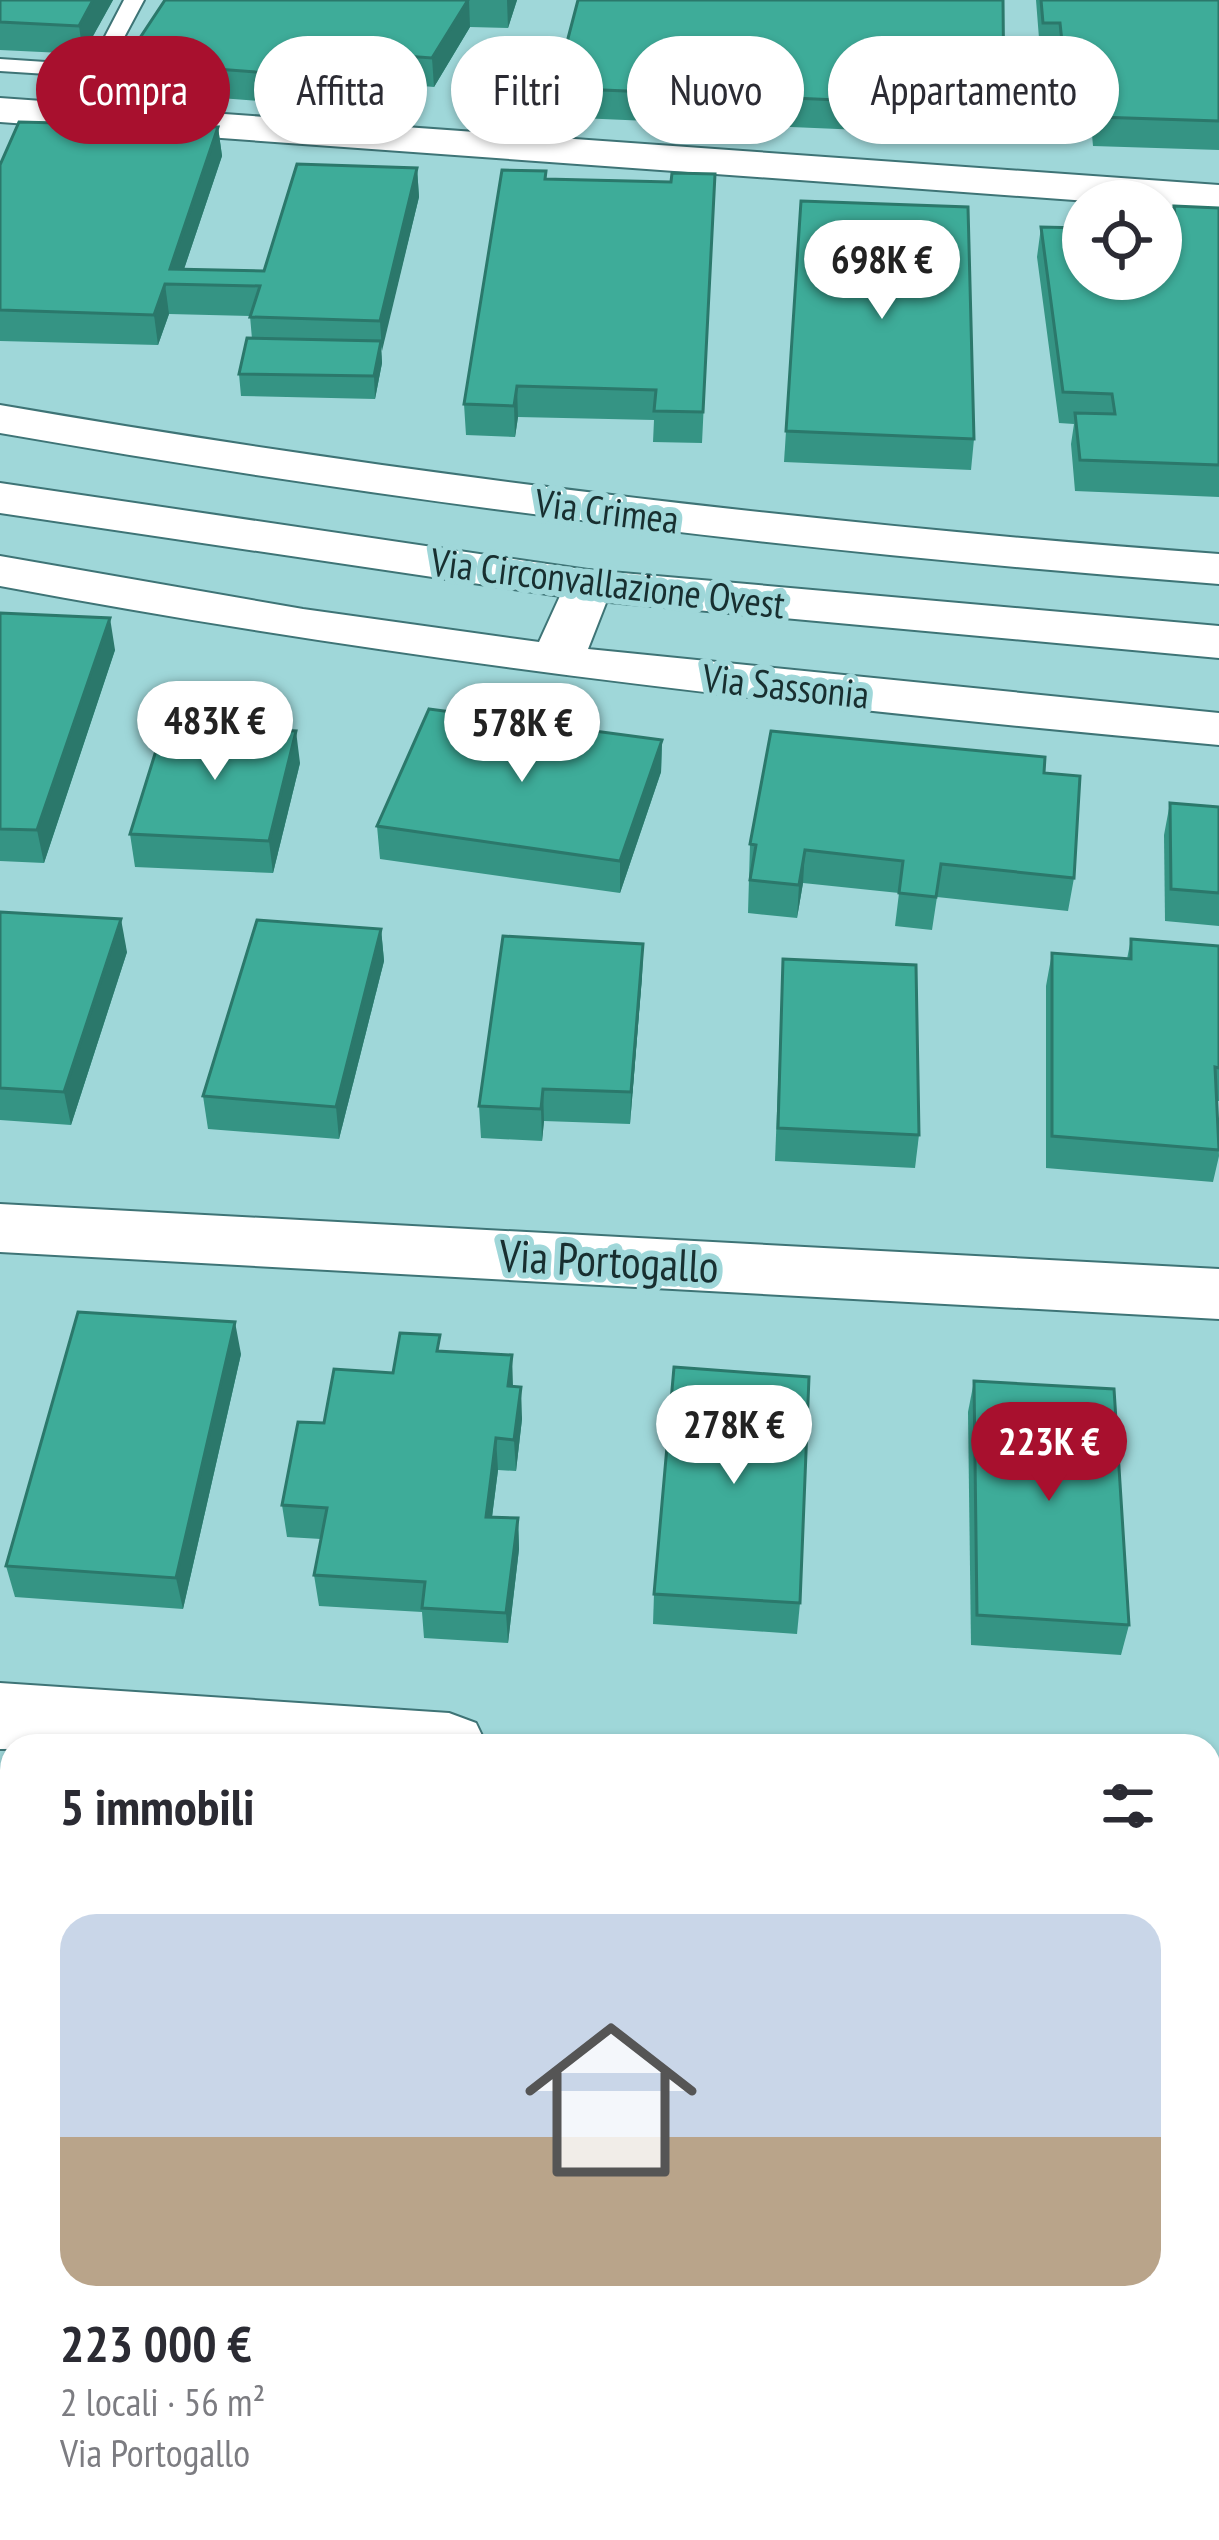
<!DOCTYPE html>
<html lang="it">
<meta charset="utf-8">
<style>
body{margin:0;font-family:"PT Sans Narrow",sans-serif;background:#f2f2f3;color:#2b2b33;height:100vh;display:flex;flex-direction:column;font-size:45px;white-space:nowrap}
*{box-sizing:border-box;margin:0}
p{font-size:39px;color:#7c7c81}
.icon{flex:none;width:66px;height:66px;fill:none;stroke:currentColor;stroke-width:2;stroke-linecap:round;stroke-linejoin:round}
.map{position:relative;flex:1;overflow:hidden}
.drawer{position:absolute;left:0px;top:1734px;width:1221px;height:807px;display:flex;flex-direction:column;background:#fff;border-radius:36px 36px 0 0;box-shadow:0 3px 9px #0004}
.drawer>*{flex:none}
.top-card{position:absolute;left:36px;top:36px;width:1149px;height:108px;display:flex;gap:24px}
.fabs{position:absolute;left:1062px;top:180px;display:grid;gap:24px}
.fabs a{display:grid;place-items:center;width:120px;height:120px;border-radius:50%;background:#fff;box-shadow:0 3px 9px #0004;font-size:60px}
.price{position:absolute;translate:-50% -102px;padding:0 27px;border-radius:42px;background:#fff;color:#222;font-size:39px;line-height:78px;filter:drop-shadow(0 3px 6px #0008)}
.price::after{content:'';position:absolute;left:50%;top:72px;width:36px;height:27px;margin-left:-18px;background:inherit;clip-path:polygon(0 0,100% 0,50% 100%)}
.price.selected{background:#a8102e;color:#fff}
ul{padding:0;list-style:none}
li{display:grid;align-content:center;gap:24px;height:636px;padding:0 60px}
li+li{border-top:3px solid #e1e1e2}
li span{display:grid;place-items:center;height:372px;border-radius:36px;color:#555}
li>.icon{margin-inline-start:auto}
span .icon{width:216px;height:216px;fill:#fffc;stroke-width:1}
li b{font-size:51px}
h2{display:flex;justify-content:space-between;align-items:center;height:144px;padding:0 60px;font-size:51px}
.tag{padding:0 42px;border-radius:54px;background:#fff;box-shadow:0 3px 9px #0004;font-size:42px;line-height:108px}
.tag.selected{background:#a8102e;color:#fff}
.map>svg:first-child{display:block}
.built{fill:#89cbcd}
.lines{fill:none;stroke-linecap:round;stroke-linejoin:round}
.lane-casing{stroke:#3e7476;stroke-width:4}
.street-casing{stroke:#3e7476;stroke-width:4}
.primary-casing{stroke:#3e7476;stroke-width:4}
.lane{fill:#fff;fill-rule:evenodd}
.street{fill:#fff;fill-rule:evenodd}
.primary{fill:#fff;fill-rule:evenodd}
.wall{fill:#359484}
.shaded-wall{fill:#2b786b}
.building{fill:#3eac99;stroke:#2b786b;stroke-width:3}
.labels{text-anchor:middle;stroke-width:12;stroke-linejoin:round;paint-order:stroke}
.far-street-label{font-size:39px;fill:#182f30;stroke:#9fd7d9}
.street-label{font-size:45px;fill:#182f30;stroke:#9fd7d9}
</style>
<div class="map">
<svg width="1219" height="2540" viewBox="0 0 1219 2540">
<rect width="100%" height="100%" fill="#9fd7d9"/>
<g class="built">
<path d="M0 1782H12V2529H325L324 2540H0Z"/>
<path d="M1209 1859 1219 1860V2540H858L859 2529H1209Z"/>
</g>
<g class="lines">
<g class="lane-casing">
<path id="lane" d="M124 0H144L113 58 63 75 0 71V59L61 63 98 50Z"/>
</g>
<g class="street-casing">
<g id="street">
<path d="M0 98 1219 185V211L1161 206V201H1088L0 122Z"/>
<path d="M0 405C404 475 810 524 1219 554V584C810 553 404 504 0 433Z"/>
<path d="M0 556 303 609 539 642 570 574 588 570 606 574 613 585 588 649 1219 713V745C810 708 404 662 0 586Z"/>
<path d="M0 1204 1219 1269V1319L0 1252Z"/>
<path d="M0 1683 449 1713 476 1723 487 1746 0 1749Z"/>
<path d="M1209 1765 1219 1766V1834L1209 1833Z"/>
</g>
</g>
<g class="primary-casing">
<path id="primary" d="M0 483 588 570 1219 626V658L588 600 0 513Z"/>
</g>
<use href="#lane" class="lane"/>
<use href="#street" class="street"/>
<use href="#primary" class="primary"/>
</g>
<g class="wall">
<path d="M0 0H113L83 54 0 50Z"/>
<path d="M165 0H517L508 28 470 27 434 87 353 80 336 107 128 91 124 62Z"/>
<path d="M1036 0H1219V150L1093 146 1088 90H1060L1057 51H1040Z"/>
<path d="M555 88 1004 107 1001 136 556 117Z"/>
<path d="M218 127 222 156 184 269 264 271 417 168 419 197 381 351 382 363 375 399 241 396 239 374 252 339 250 316 169 314 158 345 0 341V165Z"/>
<path d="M715 174 702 443 653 442 654 420 518 417 515 437 466 435 464 404 546 179 671 182Z"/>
<path d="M801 201 974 439 971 470 784 462Z"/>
<path d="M1174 206 1219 208V497L1075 491 1071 444 1074 424 1059 423 1037 257 1041 227 1083 228V225V279L1173 214Z"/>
<path d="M0 613 115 650 44 863 0 861Z"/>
<path d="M662 740 661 772 620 893 380 859 377 826Z"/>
<path d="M300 763 273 873 135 867 130 834Z"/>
<path d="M1044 773 1074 878 1068 911 937 897 932 930 895 926 899 893 803 883 797 918 748 913 750 844Z"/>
<path d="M1170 803 1219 807V926L1165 921 1164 835Z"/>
<path d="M0 912 127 952 71 1125 0 1120Z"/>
<path d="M381 929 384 961 339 1139 208 1129 203 1096Z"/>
<path d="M1131 939 1219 946V1101H1217L1219 1156 1213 1182 1046 1168V986L1052 953 1127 959Z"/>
<path d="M643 944 642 977 630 1124 544 1121 542 1141 481 1138 479 1106Z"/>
<path d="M783 959 919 1135 915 1168 775 1161Z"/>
<path d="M441 1351 513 1386 522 1419 516 1471 498 1470 492 1517 518 1518 519 1549 508 1643 424 1638 422 1612 319 1606 314 1575 321 1539 287 1537 282 1505 324 1423 393 1373Z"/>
<path d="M241 1354 183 1609 15 1597 6 1566Z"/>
<path d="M974 1381 1129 1625 1121 1655 971 1645 968 1412Z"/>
<path d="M654 1594 800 1603 797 1634 653 1624Z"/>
<path d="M965 2529H1209L1219 2540H965Z"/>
</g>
<g class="shaded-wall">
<path d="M93 0H113L83 54 79 26Z"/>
<path d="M469 0 470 27 434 87 432 58Z"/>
<path d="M507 0H517L508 28Z"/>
<path d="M351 52 353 80 336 107 333 78Z"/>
<path d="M218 127 222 156 179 284 170 269Z"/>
<path d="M417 168 419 197 382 351 380 321Z"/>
<path d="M165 284 169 314 158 345 154 315Z"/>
<path d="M381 341 382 363 375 399 374 376Z"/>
<path d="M517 386 518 417 515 437 514 406Z"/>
<path d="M110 618 115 650 44 863 37 830Z"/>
<path d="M296 731 300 763 273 873 269 841Z"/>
<path d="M662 740 661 772 620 893V861Z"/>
<path d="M805 850 803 883 797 918 799 885Z"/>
<path d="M121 919 127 952 71 1125 64 1092Z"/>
<path d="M381 929 384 961 339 1139 336 1107Z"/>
<path d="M643 944 642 977 630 1124 631 1092Z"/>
<path d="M543 1089 544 1121 542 1141 541 1109Z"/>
<path d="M235 1322 241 1354 183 1609 176 1578Z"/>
<path d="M512 1355 513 1387 508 1386Z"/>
<path d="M521 1387 522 1419 516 1471 514 1440Z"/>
<path d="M496 1438 498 1470 488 1548 486 1517Z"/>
<path d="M518 1518 519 1549 508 1643 506 1613Z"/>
<path d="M165 2529H180L178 2540H163Z"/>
</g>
<g class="building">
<path d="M0 0H93L79 26 0 22Z"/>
<path d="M165 0H468L432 58 351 52 333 78 124 62Z"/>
<path d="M578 0H1003L1004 107 555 88Z"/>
<path d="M1041 0H1219V121L1097 117 1092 62 1064 61 1060 23H1043Z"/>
<path d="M19 122 218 127 170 269 264 271 297 164 417 168 380 321 250 317 260 286 165 284 154 315 0 310V165Z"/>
<path d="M502 170 546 171 545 179 671 182 672 173 715 174 703 412 654 411 656 390 517 386 514 406 464 404Z"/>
<path d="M801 201 968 207 974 439 786 431Z"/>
<path d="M1174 206 1219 208V465L1080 460 1075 413 1115 414 1112 394 1063 392 1041 227 1083 228V279H1161V213L1175 214Z"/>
<path d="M247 338 381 341 374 376 239 374Z"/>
<path d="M0 613 110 618 37 830 0 829Z"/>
<path d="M429 709 662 740 620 861 377 826Z"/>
<path d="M164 725 296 731 269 841 130 834Z"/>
<path d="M771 731 1045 757 1044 773 1080 776 1074 878 941 864 936 897 899 893 903 861 805 850 799 885 750 880 756 845 750 844Z"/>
<path d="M1170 803 1219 807V893L1171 889Z"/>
<path d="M0 912 121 919 64 1092 0 1088Z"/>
<path d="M257 920 381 929 336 1107 203 1096Z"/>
<path d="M503 936 643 944 631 1092 543 1089 541 1109 479 1106Z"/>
<path d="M1131 939 1219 946V1068L1215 1067 1219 1150 1052 1136V953L1131 959Z"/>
<path d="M783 959 916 965 919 1135 778 1128Z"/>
<path d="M78 1312 235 1322 176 1578 6 1566Z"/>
<path d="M400 1333 440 1335 437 1351 512 1355 508 1386 521 1387 514 1440 496 1438 486 1517 518 1518 506 1613 422 1608 425 1582 314 1575 327 1508 282 1505 298 1422 324 1423 334 1369 393 1373Z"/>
<path d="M674 1367 809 1377 800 1603 654 1594Z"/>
<path d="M974 1381 1114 1389 1129 1625 977 1615Z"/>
<path d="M0 1975 12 1976V2529H165L163 2540H0Z"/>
<path d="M1209 2071H1219V2540H974V2529H1209Z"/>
</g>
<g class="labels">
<g class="far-street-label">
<text transform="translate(607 511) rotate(7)" y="14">Via Crimea</text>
<text transform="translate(608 583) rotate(7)" y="14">Via Circonvallazione Ovest</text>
<text transform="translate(786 686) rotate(6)" y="14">Via Sassonia</text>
</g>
<g class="street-label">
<text transform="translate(609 1261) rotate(3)" y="16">Via Portogallo</text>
</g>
</g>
</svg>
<div class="fabs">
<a><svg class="icon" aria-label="locate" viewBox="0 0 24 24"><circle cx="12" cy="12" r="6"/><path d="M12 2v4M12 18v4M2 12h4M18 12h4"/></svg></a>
</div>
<b class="price" style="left:882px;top:322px">698K €</b>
<b class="price" style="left:215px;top:783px">483K €</b>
<b class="price" style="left:522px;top:785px">578K €</b>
<b class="price" style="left:734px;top:1487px">278K €</b>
<b class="price selected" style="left:1049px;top:1504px">223K €</b>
<div class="top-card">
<a class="tag selected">Compra</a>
<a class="tag">Affitta</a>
<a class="tag">Filtri</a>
<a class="tag">Nuovo</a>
<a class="tag">Appartamento</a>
</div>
<section class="drawer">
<h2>5 immobili<svg class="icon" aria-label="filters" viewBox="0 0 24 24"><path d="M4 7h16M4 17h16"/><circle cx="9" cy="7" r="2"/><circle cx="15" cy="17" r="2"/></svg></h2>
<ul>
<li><span style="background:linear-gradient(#c9d6e8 60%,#b9a48a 0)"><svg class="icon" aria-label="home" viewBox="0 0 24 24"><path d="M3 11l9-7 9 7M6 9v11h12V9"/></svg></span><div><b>223 000 €</b><p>2 locali · 56 m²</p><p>Via Portogallo</p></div></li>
</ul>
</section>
</div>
